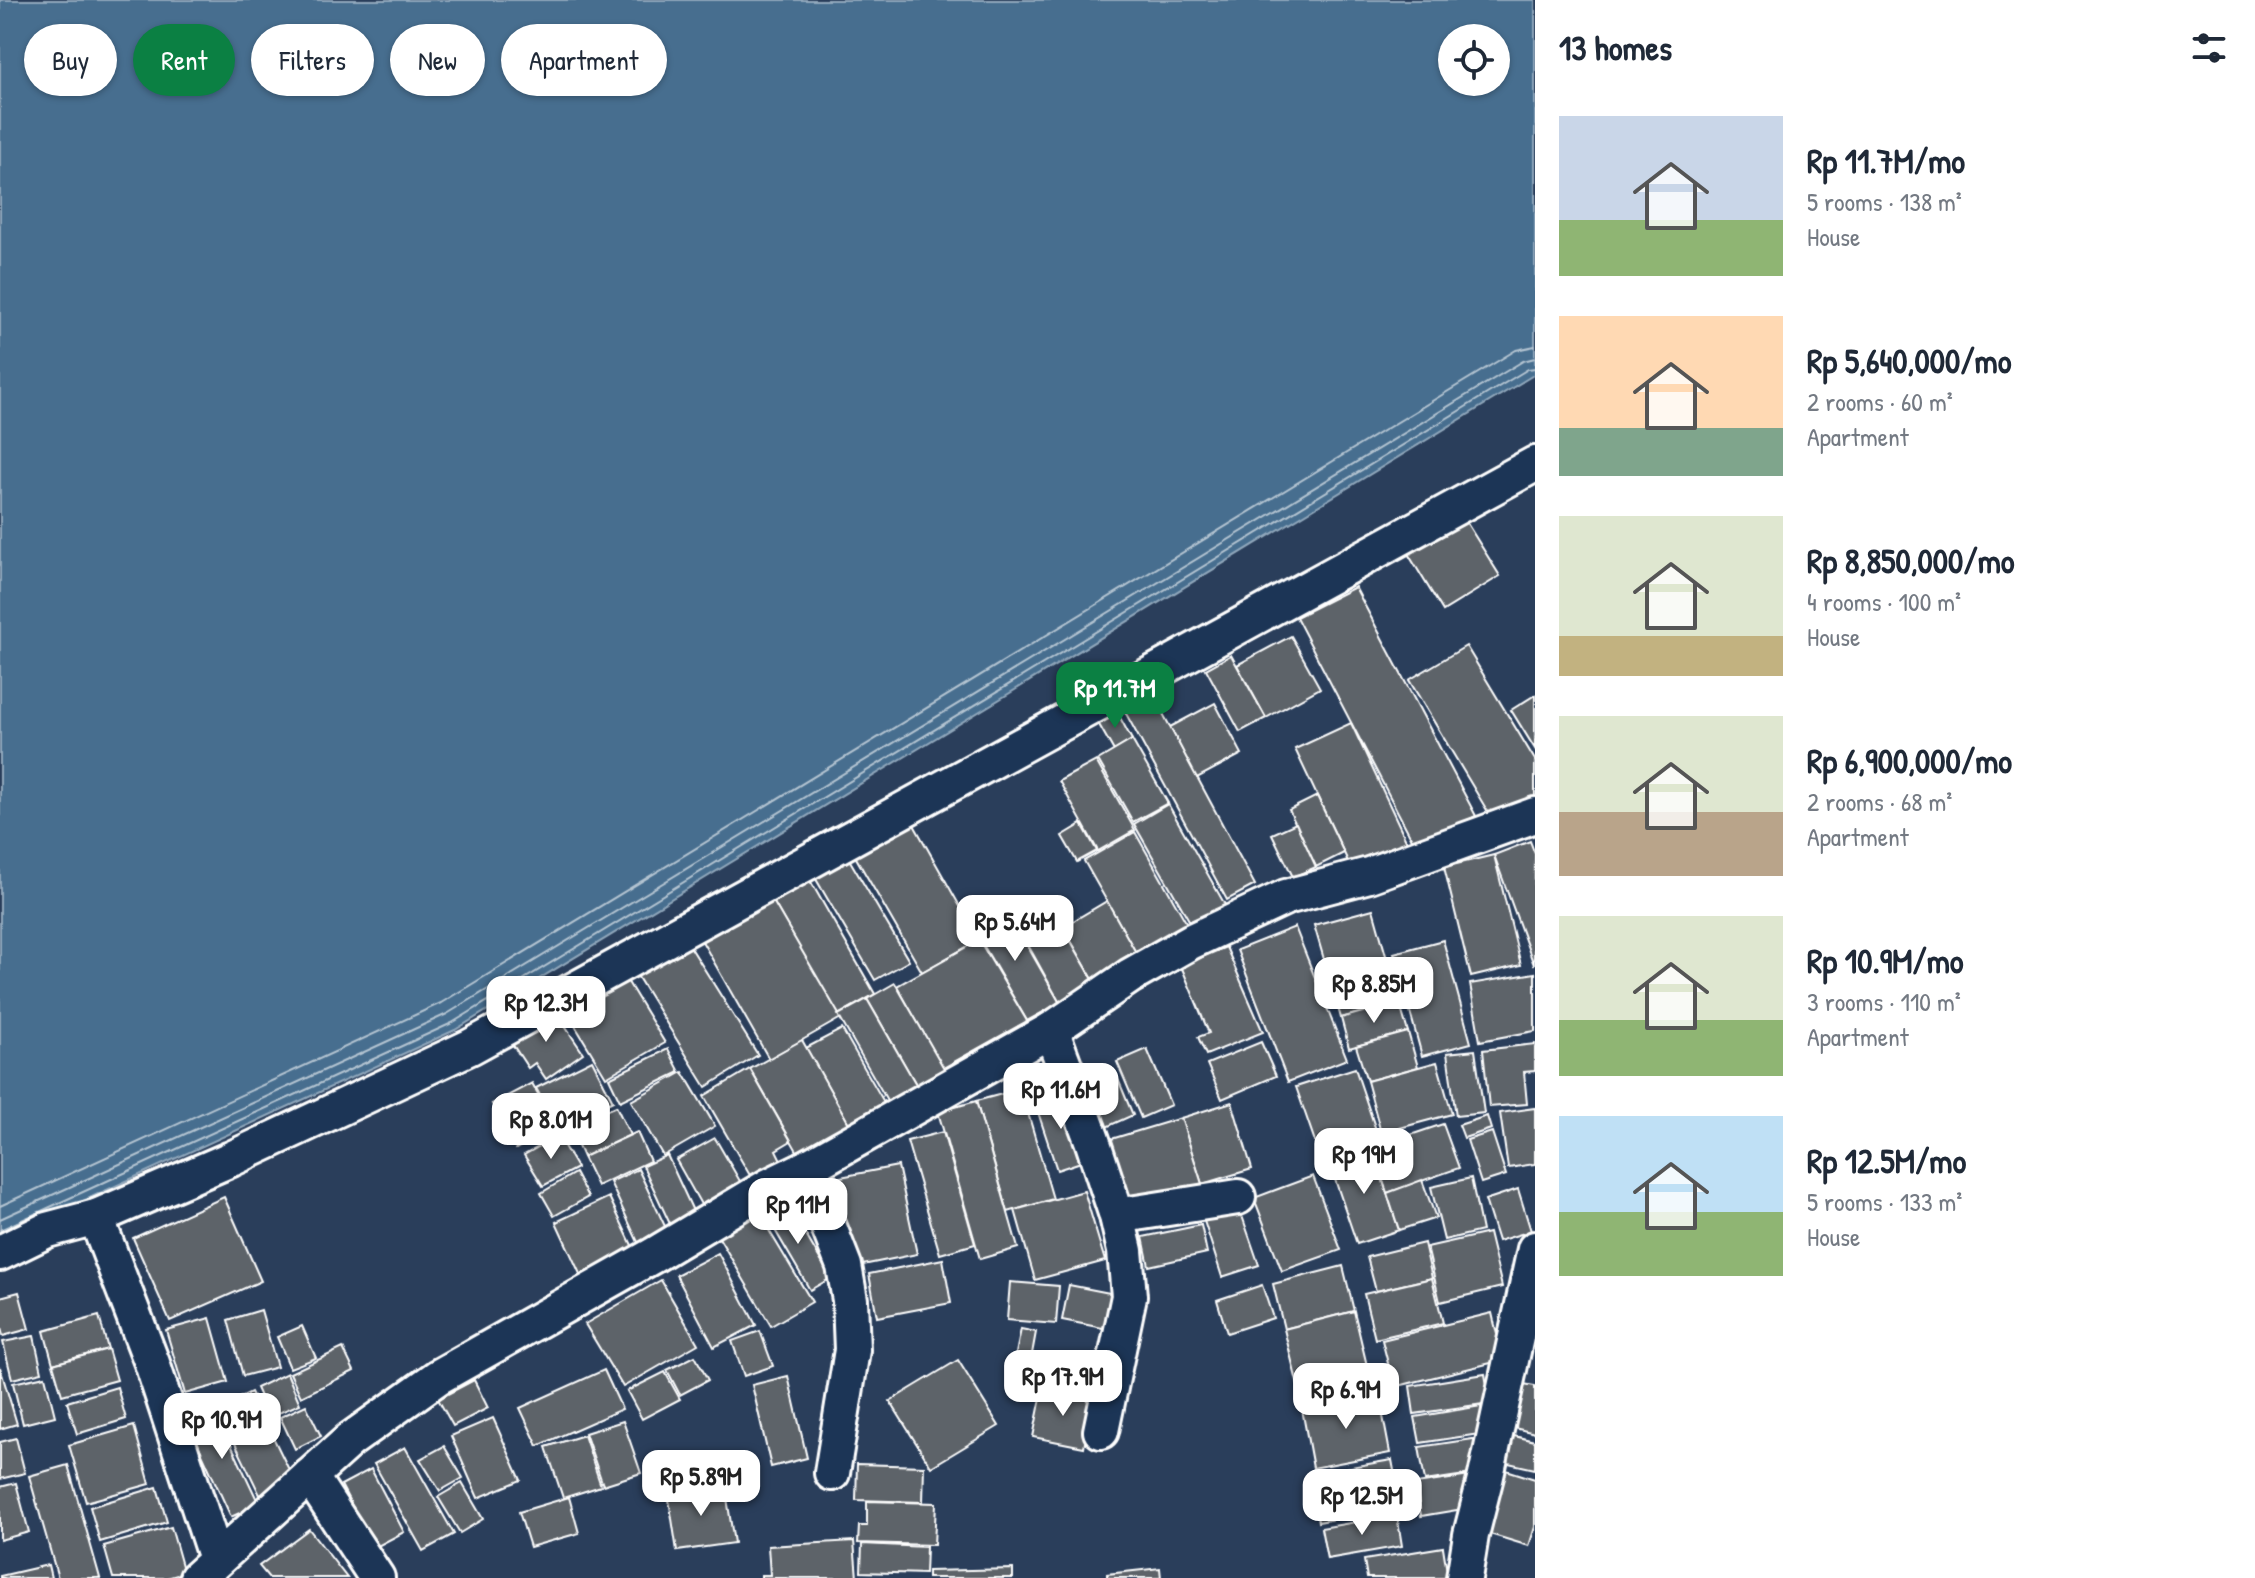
<!DOCTYPE html>
<meta charset="utf-8">
<style>
body{margin:0;font-family:"Patrick Hand",sans-serif;background:#f6f6f7;color:#1f2937;height:100vh;display:flex;flex-direction:column;font-size:30px;white-space:nowrap}
*{box-sizing:border-box;margin:0}
p{font-size:26px;color:#747a83}
.icon{flex:none;width:44px;height:44px;fill:none;stroke:currentColor;stroke-width:2;stroke-linecap:round;stroke-linejoin:round}
.map{position:relative;flex:1;overflow:hidden}
.side{display:flex;flex-direction:column;background:#fff;width:720px}
.side>*{flex:none}
.guide{position:absolute;left:24px;top:24px;width:760px;height:72px;display:flex;gap:16px}
.tools{position:absolute;left:1438px;top:24px;display:grid;gap:16px}
.tools a{display:grid;place-items:center;width:72px;height:72px;border-radius:50%;background:#fff;box-shadow:0 2px 6px #0004;font-size:40px}
.price{position:absolute;translate:-50% -68px;padding:0 18px;border-radius:16px;background:#fff;color:#222;font-size:26px;line-height:52px;filter:drop-shadow(0 2px 4px #0008)}
.price::after{content:'';position:absolute;left:50%;top:48px;width:24px;height:18px;margin-left:-12px;background:inherit;clip-path:polygon(0 0,100% 0,50% 100%)}
.price.active{background:#0b8043;color:#fff}
ul{padding:0;list-style:none}
li{display:flex;align-items:center;gap:24px;height:200px;padding:0 24px}
li span{display:grid;place-items:center;flex:none;width:224px;height:160px;border-radius:0px;color:#555}
li>.icon{margin-inline-start:auto}
span .icon{width:96px;height:96px;fill:#fffc;stroke-width:1}
li b{font-size:34px}
h2{display:flex;justify-content:space-between;align-items:center;height:96px;padding:0 24px;font-size:34px}
.chip{padding:0 28px;border-radius:36px;background:#fff;box-shadow:0 2px 6px #0004;font-size:28px;line-height:72px}
.chip.active{background:#0b8043;color:#fff}
main{display:flex;flex:1;min-height:0}
.map>svg:first-child{display:block}
.water{fill:#476e8f;stroke:#91a8bc;stroke-width:2;fill-rule:evenodd}
.lines{fill:none;stroke-linecap:round;stroke-linejoin:round}
.shore{stroke:#b5c5d2;stroke-width:2}
.building{fill:#5d6369;stroke:#fff;stroke-width:2}
.street-casing{stroke:#fff;stroke-width:40}
.street{stroke:#1d3557;stroke-width:34}
</style>
<main>
<div class="map">
<svg width="1535" height="1578" viewBox="0 0 1535 1578">
<rect width="100%" height="100%" fill="#2a3e5b"/>
<filter id="ink" filterUnits="userSpaceOnUse"><feTurbulence type="fractalNoise" baseFrequency=".0125" numOctaves="2"/><feDisplacementMap in="SourceGraphic" scale="16" xChannelSelector="R" yChannelSelector="G"/><feConvolveMatrix kernelMatrix="1 2 1 2 8 2 1 2 1" color-interpolation-filters="sRGB"/></filter>
<g filter="url(#ink)">
<path class="water" d="M0 0H1535V374L455 1030 0 1239ZM1452 38H1496V82H1452Z"/>
<g class="lines">
<g class="shore">
<path d="M0 1206 441 1003 1516 350 1535 346"/>
<path d="M0 1219 447 1014 1523 361 1535 358"/>
<path d="M0 1230 452 1023 1528 369 1535 368"/>
</g>
</g>
<g class="building">
<path d="M1463 517 1500 576 1443 611 1407 552Z"/>
<path d="M1355 587 1476 816 1416 847 1296 617Z"/>
<path d="M1291 636 1320 688 1266 718 1237 665Z"/>
<path d="M1466 646 1535 760V799L1494 822 1409 680Z"/>
<path d="M1231 655 1266 718 1240 732 1206 669Z"/>
<path d="M1153 695 1255 885 1227 900 1124 710Z"/>
<path d="M1535 695V749L1511 710Z"/>
<path d="M1215 703 1242 754 1197 778 1170 727Z"/>
<path d="M1116 710 1132 740 1114 751 1097 721Z"/>
<path d="M1351 723 1408 844 1352 870 1295 749Z"/>
<path d="M1132 740 1168 803 1133 822 1098 760Z"/>
<path d="M1096 761 1135 830 1098 851 1059 781Z"/>
<path d="M1317 796 1344 853 1316 867 1289 810Z"/>
<path d="M1168 804 1228 910 1194 929 1134 824Z"/>
<path d="M913 823 979 940 922 972 855 856Z"/>
<path d="M1296 823 1316 867 1293 877 1272 834Z"/>
<path d="M1082 824 1097 851 1077 862 1062 836Z"/>
<path d="M1135 832 1190 929 1139 958 1084 861Z"/>
<path d="M1530 841 1535 854 1534 965 1494 855Z"/>
<path d="M846 854 909 961 875 980 813 874Z"/>
<path d="M1494 855 1521 965 1471 977 1444 867Z"/>
<path d="M807 875 875 994 838 1015 770 896Z"/>
<path d="M770 896 841 1018 769 1059 699 936Z"/>
<path d="M1107 901 1139 958 1095 983 1063 927Z"/>
<path d="M1004 905 1060 1003 1027 1021 971 924Z"/>
<path d="M1373 909 1399 1002 1341 1018 1314 925Z"/>
<path d="M1057 917 1095 983 1060 1003 1023 936Z"/>
<path d="M1295 927 1347 1059 1288 1082 1237 950Z"/>
<path d="M979 940 1027 1021 943 1068 897 986Z"/>
<path d="M1443 940 1471 1043 1422 1056 1394 953Z"/>
<path d="M688 943 758 1055 706 1087 636 974Z"/>
<path d="M1226 947 1263 1032 1206 1055 1198 1037 1209 1033 1181 966Z"/>
<path d="M1535 973V1031L1480 1041 1470 984Z"/>
<path d="M623 974 665 1043 606 1077 565 1009Z"/>
<path d="M895 983 949 1077 921 1093 867 999Z"/>
<path d="M867 999 921 1093 892 1109 838 1015Z"/>
<path d="M1399 1002 1408 1032 1349 1048 1341 1018Z"/>
<path d="M552 1007 583 1053 546 1079 535 1063 528 1068 507 1036Z"/>
<path d="M842 1029 888 1109 852 1129 806 1048Z"/>
<path d="M1408 1032 1418 1067 1367 1081 1356 1046Z"/>
<path d="M802 1040 852 1129 801 1158 750 1069Z"/>
<path d="M1261 1042 1276 1076 1222 1099 1207 1064Z"/>
<path d="M1535 1044V1071L1524 1072 1527 1104 1489 1107 1483 1050Z"/>
<path d="M668 1049 680 1072 620 1101 609 1078Z"/>
<path d="M1147 1049 1171 1105 1141 1118 1117 1062Z"/>
<path d="M1475 1050 1484 1113 1456 1116 1447 1053Z"/>
<path d="M592 1060 613 1101 558 1129 536 1088Z"/>
<path d="M1437 1062 1452 1114 1381 1133 1367 1081Z"/>
<path d="M1355 1068 1377 1133 1319 1153 1296 1087Z"/>
<path d="M750 1069 791 1141 776 1150 782 1162 752 1179 704 1096Z"/>
<path d="M683 1072 715 1126 663 1156 631 1101Z"/>
<path d="M1115 1072 1133 1115 1102 1129 1084 1085Z"/>
<path d="M532 1083 556 1127 516 1149 492 1104Z"/>
<path d="M1021 1089 1053 1199 1008 1212 976 1101Z"/>
<path d="M1067 1094 1087 1160 1057 1170 1035 1103Z"/>
<path d="M976 1101 1018 1248 980 1259 938 1112Z"/>
<path d="M1232 1102 1252 1169 1202 1184 1181 1118Z"/>
<path d="M616 1106 630 1135 583 1157 569 1127Z"/>
<path d="M1535 1108V1164L1508 1168 1500 1113Z"/>
<path d="M1487 1116 1491 1129 1464 1138 1459 1125Z"/>
<path d="M1181 1118 1202 1184 1128 1206 1108 1140Z"/>
<path d="M1443 1124 1459 1168 1387 1193 1372 1148Z"/>
<path d="M637 1132 650 1161 597 1186 583 1157Z"/>
<path d="M943 1132 975 1244 940 1254 907 1141Z"/>
<path d="M1492 1132 1506 1175 1481 1183 1467 1140Z"/>
<path d="M558 1136 577 1168 543 1186 524 1155Z"/>
<path d="M715 1138 748 1195 708 1217 676 1160Z"/>
<path d="M1372 1148 1399 1230 1357 1244 1329 1162Z"/>
<path d="M667 1155 700 1226 676 1237 643 1166Z"/>
<path d="M898 1166 917 1254 853 1267 835 1178Z"/>
<path d="M638 1169 671 1239 643 1253 610 1182Z"/>
<path d="M575 1173 588 1197 554 1216 541 1193Z"/>
<path d="M1313 1176 1341 1250 1282 1271 1254 1198Z"/>
<path d="M1471 1178 1482 1231 1444 1240 1431 1187Z"/>
<path d="M1422 1180 1436 1218 1399 1230 1387 1193Z"/>
<path d="M1518 1189 1531 1231 1498 1241 1485 1200Z"/>
<path d="M1084 1191 1105 1261 1035 1280 1015 1210Z"/>
<path d="M224 1197 261 1281 170 1321 133 1238Z"/>
<path d="M609 1197 640 1262 586 1287 556 1222Z"/>
<path d="M786 1201 831 1278 810 1290 765 1213Z"/>
<path d="M1240 1210 1259 1265 1222 1277 1204 1221Z"/>
<path d="M758 1212 812 1302 771 1326 718 1236Z"/>
<path d="M1201 1225 1207 1253 1149 1266 1143 1237Z"/>
<path d="M1489 1233 1502 1287 1440 1302 1427 1247Z"/>
<path d="M1424 1243 1432 1278 1376 1291 1367 1257Z"/>
<path d="M718 1253 756 1325 714 1347 676 1275Z"/>
<path d="M943 1259 951 1303 877 1317 869 1274Z"/>
<path d="M1343 1266 1354 1311 1284 1329 1273 1284Z"/>
<path d="M1432 1278 1443 1323 1375 1339 1364 1294Z"/>
<path d="M661 1280 698 1344 623 1387 585 1324Z"/>
<path d="M1010 1282 1059 1286 1056 1324 1007 1320Z"/>
<path d="M1069 1285 1120 1295 1113 1330 1062 1320Z"/>
<path d="M1262 1285 1273 1318 1227 1333 1217 1300Z"/>
<path d="M19 1292 29 1329 3 1336 0 1324V1297Z"/>
<path d="M261 1310 277 1367 243 1376 228 1320Z"/>
<path d="M1354 1311 1368 1370 1298 1386 1284 1329Z"/>
<path d="M1492 1313 1503 1360 1394 1387 1382 1340Z"/>
<path d="M99 1316 108 1349 53 1364 44 1331Z"/>
<path d="M210 1318 228 1382 185 1394 166 1330Z"/>
<path d="M302 1326 316 1358 290 1368 277 1337Z"/>
<path d="M1021 1329 1036 1332 1028 1376 1012 1373Z"/>
<path d="M760 1331 773 1366 744 1376 732 1341Z"/>
<path d="M34 1336 42 1372 12 1379 3 1342Z"/>
<path d="M343 1348 354 1371 301 1397 290 1373Z"/>
<path d="M108 1349 117 1380 62 1395 53 1364Z"/>
<path d="M695 1356 708 1380 680 1395 667 1370Z"/>
<path d="M958 1360 999 1426 931 1467 890 1401Z"/>
<path d="M0 1367 17 1424 0 1429Z"/>
<path d="M604 1370 622 1409 538 1446 520 1408Z"/>
<path d="M665 1372 680 1399 642 1419 627 1391Z"/>
<path d="M287 1373 300 1404 269 1417 256 1388Z"/>
<path d="M1485 1374 1490 1403 1414 1414 1410 1386Z"/>
<path d="M45 1376 55 1416 23 1424 13 1383Z"/>
<path d="M788 1376 807 1458 771 1467 752 1385Z"/>
<path d="M474 1380 488 1408 453 1426 438 1399Z"/>
<path d="M1518 1383 1535 1386V1433L1510 1427Z"/>
<path d="M117 1387 126 1419 77 1434 67 1402Z"/>
<path d="M1043 1388 1093 1398 1084 1447 1033 1437Z"/>
<path d="M251 1392 294 1480 260 1495 218 1408Z"/>
<path d="M1379 1395 1390 1453 1313 1468 1302 1409Z"/>
<path d="M212 1404 259 1504 231 1517 185 1416Z"/>
<path d="M306 1405 321 1436 295 1449 280 1417Z"/>
<path d="M1481 1406 1486 1433 1420 1443 1415 1417Z"/>
<path d="M493 1418 521 1480 478 1498 451 1436Z"/>
<path d="M623 1421 641 1473 603 1485 585 1433Z"/>
<path d="M134 1426 150 1484 86 1502 69 1445Z"/>
<path d="M584 1435 601 1486 563 1498 546 1447Z"/>
<path d="M1510 1435 1535 1441V1469L1504 1462Z"/>
<path d="M16 1438 25 1473 0 1479V1442Z"/>
<path d="M1480 1438 1485 1472 1425 1481 1419 1447Z"/>
<path d="M444 1446 463 1478 440 1491 420 1459Z"/>
<path d="M405 1447 454 1534 423 1551 374 1464Z"/>
<path d="M1392 1460 1401 1507 1318 1522 1310 1474Z"/>
<path d="M857 1464 924 1466 923 1502 856 1500Z"/>
<path d="M68 1465 100 1578H58L29 1476Z"/>
<path d="M1500 1468 1535 1479V1527L1529 1546 1480 1531Z"/>
<path d="M371 1469 404 1532 374 1548 341 1485Z"/>
<path d="M1470 1476 1475 1507 1421 1516 1416 1484Z"/>
<path d="M16 1483 29 1532 0 1540V1487Z"/>
<path d="M462 1483 483 1519 460 1533 438 1497Z"/>
<path d="M725 1485 734 1543 677 1551 668 1493Z"/>
<path d="M157 1487 167 1522 100 1542 90 1507Z"/>
<path d="M569 1497 579 1533 530 1547 519 1512Z"/>
<path d="M867 1501 936 1503 934 1545 858 1543 859 1526H867Z"/>
<path d="M1397 1515 1402 1546 1327 1559 1321 1528Z"/>
<path d="M171 1527 184 1573 167 1578H113L104 1546Z"/>
<path d="M309 1529 347 1578H269L259 1566Z"/>
<path d="M854 1541 857 1578H761V1575H770L768 1546Z"/>
<path d="M862 1544 926 1547 925 1574 861 1572Z"/>
<path d="M1443 1547 1448 1578H1367L1364 1560Z"/>
<path d="M48 1565 51 1578H0V1576Z"/>
<path d="M1160 1568 1161 1578H1107V1574Z"/>
<path d="M1013 1569V1578H928V1571Z"/>
</g>
<g class="lines">
<g class="street-casing">
<g id="street">
<path d="M1051 1030 1092 1140 1117 1216 1125 1251 1129 1296 1101 1431"/>
<path d="M806 1168 844 1266 850 1300 852 1350 832 1473"/>
<path d="M1117 1216 1238 1197"/>
<path d="M96 1217 152 1363 216 1559"/>
<path d="M0 1253 47 1230 96 1217 231 1159 470 1047 1535 464"/>
<path d="M310 1476 377 1578"/>
<path d="M197 1578 350 1440 438 1377 654 1255 769 1186 806 1168 1051 1030 1130 976 1192 941 1286 897 1369 875 1535 815"/>
<path d="M1464 1578 1471 1535 1486 1476 1535 1249"/>
</g>
</g>
<use href="#street" class="street"/>
</g>
</g>
</svg>
<div class="tools">
<a><svg class="icon" aria-label="locate" viewBox="0 0 24 24"><circle cx="12" cy="12" r="6"/><path d="M12 2v4M12 18v4M2 12h4M18 12h4"/></svg></a>
</div>
<b class="price active" style="left:1115px;top:730px">Rp 11.7M</b>
<b class="price" style="left:1015px;top:963px">Rp 5.64M</b>
<b class="price" style="left:1374px;top:1025px">Rp 8.85M</b>
<b class="price" style="left:546px;top:1044px">Rp 12.3M</b>
<b class="price" style="left:1061px;top:1131px">Rp 11.6M</b>
<b class="price" style="left:551px;top:1161px">Rp 8.01M</b>
<b class="price" style="left:1364px;top:1196px">Rp 19M</b>
<b class="price" style="left:798px;top:1246px">Rp 11M</b>
<b class="price" style="left:1063px;top:1418px">Rp 17.9M</b>
<b class="price" style="left:1346px;top:1431px">Rp 6.9M</b>
<b class="price" style="left:222px;top:1461px">Rp 10.9M</b>
<b class="price" style="left:701px;top:1518px">Rp 5.89M</b>
<b class="price" style="left:1362px;top:1537px">Rp 12.5M</b>
<div class="guide">
<a class="chip">Buy</a>
<a class="chip active">Rent</a>
<a class="chip">Filters</a>
<a class="chip">New</a>
<a class="chip">Apartment</a>
</div>
</div>
<section class="side">
<h2>13 homes<svg class="icon" aria-label="filters" viewBox="0 0 24 24"><path d="M4 7h16M4 17h16"/><circle cx="9" cy="7" r="2"/><circle cx="15" cy="17" r="2"/></svg></h2>
<ul>
<li><span style="background:linear-gradient(#c9d6e8 65%,#8fb573 0)"><svg class="icon" aria-label="home" viewBox="0 0 24 24"><path d="M3 11l9-7 9 7M6 9v11h12V9"/></svg></span><div><b>Rp 11.7M/mo</b><p>5 rooms · 138 m²</p><p>House</p></div></li>
<li><span style="background:linear-gradient(#ffd9b3 70%,#7fa58c 0)"><svg class="icon" aria-label="home" viewBox="0 0 24 24"><path d="M3 11l9-7 9 7M6 9v11h12V9"/></svg></span><div><b>Rp 5,640,000/mo</b><p>2 rooms · 60 m²</p><p>Apartment</p></div></li>
<li><span style="background:linear-gradient(#dfe7d0 75%,#c2b280 0)"><svg class="icon" aria-label="home" viewBox="0 0 24 24"><path d="M3 11l9-7 9 7M6 9v11h12V9"/></svg></span><div><b>Rp 8,850,000/mo</b><p>4 rooms · 100 m²</p><p>House</p></div></li>
<li><span style="background:linear-gradient(#dfe7d0 60%,#b9a48a 0)"><svg class="icon" aria-label="home" viewBox="0 0 24 24"><path d="M3 11l9-7 9 7M6 9v11h12V9"/></svg></span><div><b>Rp 6,900,000/mo</b><p>2 rooms · 68 m²</p><p>Apartment</p></div></li>
<li><span style="background:linear-gradient(#dfe7d0 65%,#8fb573 0)"><svg class="icon" aria-label="home" viewBox="0 0 24 24"><path d="M3 11l9-7 9 7M6 9v11h12V9"/></svg></span><div><b>Rp 10.9M/mo</b><p>3 rooms · 110 m²</p><p>Apartment</p></div></li>
<li><span style="background:linear-gradient(#bfe0f5 60%,#8fb573 0)"><svg class="icon" aria-label="home" viewBox="0 0 24 24"><path d="M3 11l9-7 9 7M6 9v11h12V9"/></svg></span><div><b>Rp 12.5M/mo</b><p>5 rooms · 133 m²</p><p>House</p></div></li>
</ul>
</section>
</main>
